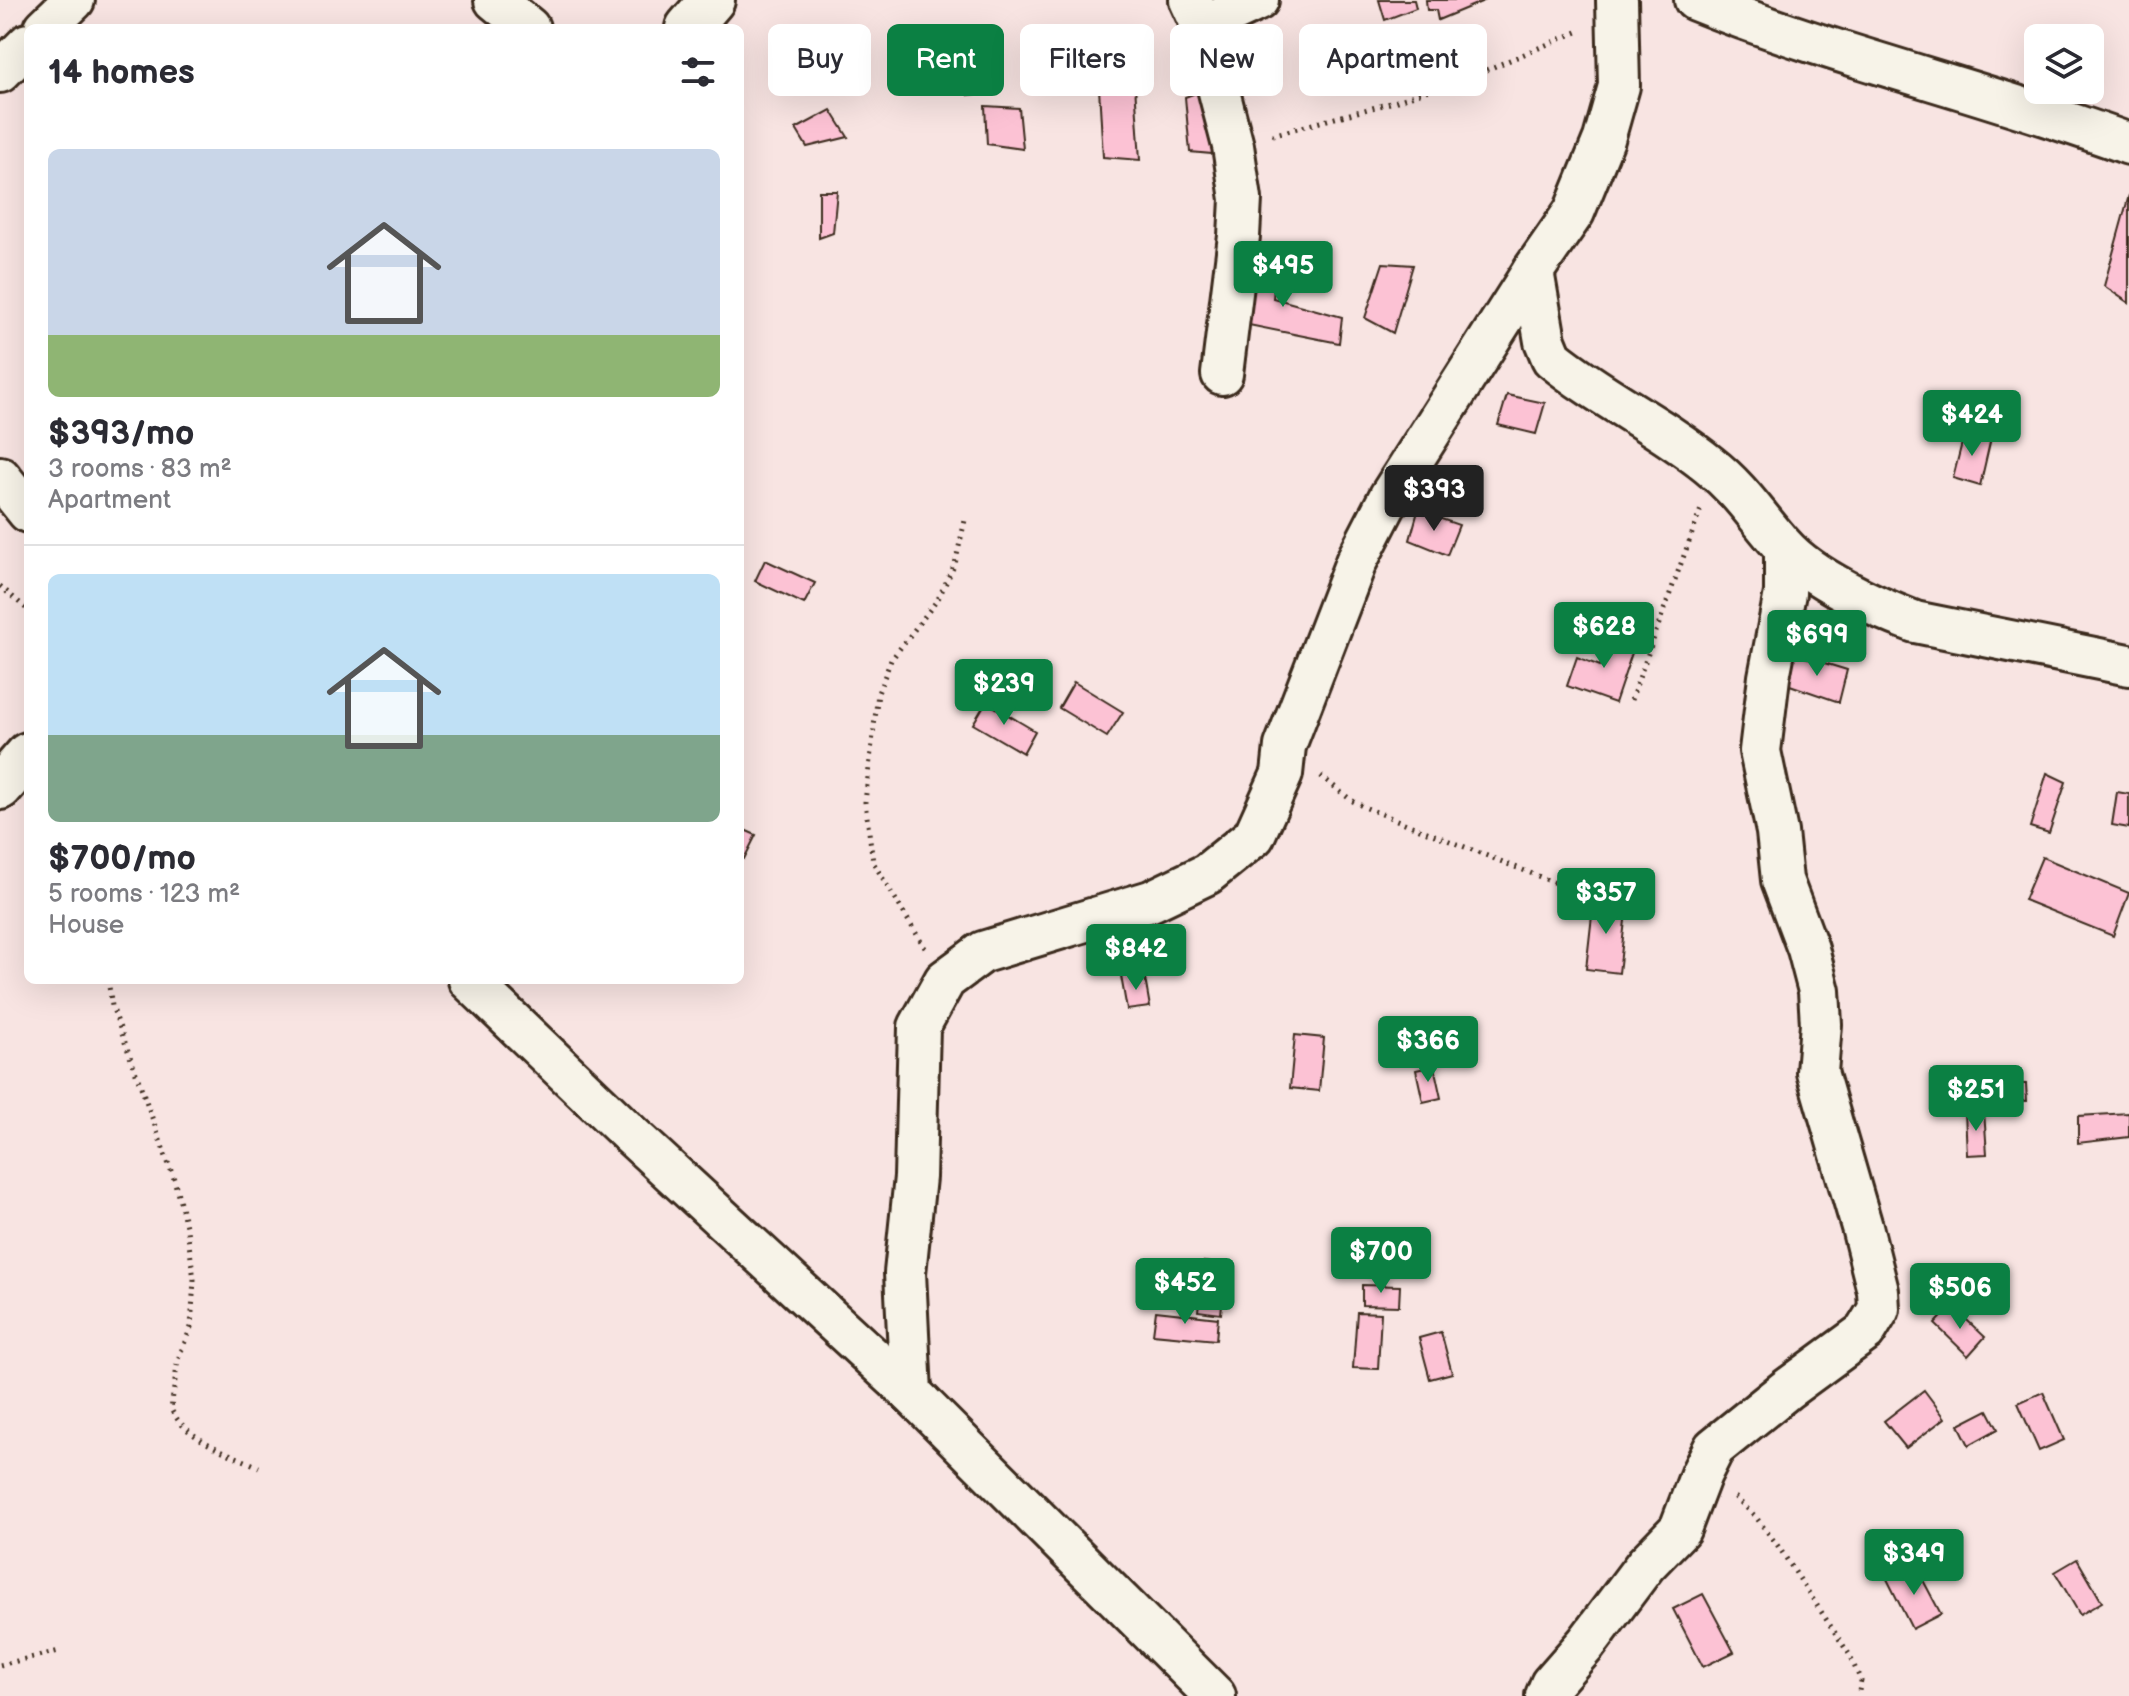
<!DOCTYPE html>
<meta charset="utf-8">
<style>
body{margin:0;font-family:"Balsamiq Sans",sans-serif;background:#f7f7f7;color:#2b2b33;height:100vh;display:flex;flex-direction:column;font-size:30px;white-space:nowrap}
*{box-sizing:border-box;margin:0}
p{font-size:26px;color:#7c7c81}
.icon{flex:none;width:44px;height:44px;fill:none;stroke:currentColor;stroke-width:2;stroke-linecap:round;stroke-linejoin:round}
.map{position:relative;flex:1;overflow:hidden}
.drawer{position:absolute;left:24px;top:24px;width:720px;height:960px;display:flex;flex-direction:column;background:#fff;border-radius:12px;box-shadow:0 8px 32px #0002}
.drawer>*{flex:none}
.guide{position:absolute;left:768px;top:24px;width:760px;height:72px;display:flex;gap:16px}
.controls{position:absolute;left:2024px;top:24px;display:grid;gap:16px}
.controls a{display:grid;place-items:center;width:80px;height:80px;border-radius:12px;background:#fff;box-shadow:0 8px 32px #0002;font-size:40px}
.price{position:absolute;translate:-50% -68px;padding:0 18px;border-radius:8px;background:#0b8043;color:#fff;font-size:26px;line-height:52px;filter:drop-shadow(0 2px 4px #0008)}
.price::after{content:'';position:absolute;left:50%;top:48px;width:24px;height:18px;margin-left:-12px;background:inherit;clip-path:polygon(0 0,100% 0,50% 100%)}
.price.on{background:#222;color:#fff}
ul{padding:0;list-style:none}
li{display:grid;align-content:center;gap:16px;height:424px;padding:0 24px}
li+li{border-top:2px solid #e1e1e2}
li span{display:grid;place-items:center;height:248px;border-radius:12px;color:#555}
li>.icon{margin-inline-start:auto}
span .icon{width:144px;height:144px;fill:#fffc;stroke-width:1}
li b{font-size:34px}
h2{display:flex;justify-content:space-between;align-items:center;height:96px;padding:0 24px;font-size:34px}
.tag{padding:0 28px;border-radius:12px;background:#fff;box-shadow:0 8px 32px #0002;font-size:28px;line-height:72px}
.tag.on{background:#0b8043;color:#fff}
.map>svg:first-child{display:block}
.building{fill:#fcc2d4;stroke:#3b2a1e;stroke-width:2}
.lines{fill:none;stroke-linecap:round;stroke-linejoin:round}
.minor-casing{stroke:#3b2a1e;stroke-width:46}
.tertiary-casing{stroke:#3b2a1e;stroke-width:50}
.path{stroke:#3b2a1e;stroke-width:5;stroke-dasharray:2 6;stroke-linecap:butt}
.minor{stroke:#f7f3e8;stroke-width:40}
.tertiary{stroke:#f7f3e8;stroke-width:44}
</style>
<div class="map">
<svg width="2129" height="1696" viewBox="0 0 2129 1696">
<rect width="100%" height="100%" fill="#f8e4e2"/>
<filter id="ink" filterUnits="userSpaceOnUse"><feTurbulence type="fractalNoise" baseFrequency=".0125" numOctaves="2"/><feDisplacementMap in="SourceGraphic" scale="16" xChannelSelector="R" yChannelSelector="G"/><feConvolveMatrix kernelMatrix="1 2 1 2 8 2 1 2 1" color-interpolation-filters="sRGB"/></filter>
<g filter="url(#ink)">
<g class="building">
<path d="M1379 0H1414L1416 8 1385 20Z"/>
<path d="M1426 0H1486L1438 20 1436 10H1427Z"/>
<path d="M1066 43 1069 83 1026 86V51Z"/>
<path d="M990 50 992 92 968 95 967 58Z"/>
<path d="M1135 85 1140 160 1103 157 1099 88Z"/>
<path d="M1212 87 1235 156 1190 152 1185 97Z"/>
<path d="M985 106 1019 108 1023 149 987 144Z"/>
<path d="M831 110 848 137 807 147 796 129Z"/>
<path d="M819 191H837L833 233 819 238Z"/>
<path d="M2129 195V303L2104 286Z"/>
<path d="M1277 262 1273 298 1342 317 1339 343 1239 323 1250 263Z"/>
<path d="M1383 263 1413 265 1393 333 1365 318Z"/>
<path d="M1507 395 1545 403 1536 434 1498 425Z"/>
<path d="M1965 431 1991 438 1980 486 1953 478Z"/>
<path d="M1418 511 1459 525 1447 555 1410 540Z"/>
<path d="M765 560 815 583 804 604 755 581Z"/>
<path d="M1613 631 1636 641 1615 703 1567 686 1577 657 1600 666Z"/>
<path d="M1795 654 1847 670 1839 702 1787 684Z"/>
<path d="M1074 682 1123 712 1107 737 1059 708Z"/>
<path d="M986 702 1035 731 1023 753 973 724Z"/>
<path d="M2047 773 2066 782 2049 833 2030 827Z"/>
<path d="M2117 792 2129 794V828L2112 825Z"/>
<path d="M740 828 756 835 744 859 740 857Z"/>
<path d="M2042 857 2129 893 2113 936 2024 900Z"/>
<path d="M1594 898 1627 903 1619 973 1586 969Z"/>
<path d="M1144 973 1150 1007 1127 1010 1121 976Z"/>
<path d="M1295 1035 1324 1038 1319 1091 1290 1088Z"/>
<path d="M1434 1066 1441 1098 1423 1102 1416 1070Z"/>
<path d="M1970 1082 2026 1084 2027 1101 1971 1099Z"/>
<path d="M1984 1111 1987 1154 1967 1155 1965 1112Z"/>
<path d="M2129 1113V1137L2078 1143V1116Z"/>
<path d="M1204 1262 1226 1265 1221 1314 1198 1311Z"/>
<path d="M1362 1285 1400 1286 1399 1306 1362 1305Z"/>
<path d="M1952 1306 1985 1337 1968 1356 1935 1324Z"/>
<path d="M1156 1311 1218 1318 1216 1340 1153 1334Z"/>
<path d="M1357 1312 1381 1313 1378 1369 1353 1368Z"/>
<path d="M1441 1332 1452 1373 1430 1379 1419 1338Z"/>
<path d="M1924 1390 1945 1418 1906 1448 1884 1421Z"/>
<path d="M2043 1392 2064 1440 2039 1451 2018 1403Z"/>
<path d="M1988 1410 1998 1429 1969 1445 1959 1425Z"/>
<path d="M2077 1559 2102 1602 2080 1615 2055 1572Z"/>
<path d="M1915 1565 1941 1614 1912 1629 1887 1579Z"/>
<path d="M1703 1594 1734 1652 1703 1667 1673 1609Z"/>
</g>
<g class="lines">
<g class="minor-casing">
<g id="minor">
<path d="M495 0 529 28"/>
<path d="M1190 0 1202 26 1233 146 1241 199 1239 236 1222 374"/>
<path d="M1695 0C1836 57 1986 91 2129 144"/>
<path d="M1202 26 1258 0"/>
<path d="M45 28 74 0"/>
<path d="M0 72 28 44"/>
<path d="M1533 271 1545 341 1552 358C1601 398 1660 425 1709 465 1742 491 1756 516 1783 546 1811 578 1875 607 1915 622L2129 665"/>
<path d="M0 477 28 512"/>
<path d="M469 980 631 1135 911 1393 1215 1696"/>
<path d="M911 1393 905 1273 915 1177 919 1027 945 980 983 952 1151 901 1207 874 1254 836 1282 774 1285 746 1356 562 1390 496 1533 271 1574 212 1604 139 1619 86 1617 0"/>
<path d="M1546 1696 1551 1684 1586 1644 1646 1564 1680 1529 1701 1474 1714 1448 1786 1390 1865 1332 1879 1309 1878 1291 1862 1227 1817 1072 1821 1024 1819 991 1808 949 1782 880 1777 832 1760 751 1769 677 1785 593V549"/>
</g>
</g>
<g class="tertiary-casing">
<g id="tertiary">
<path d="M688 28 712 0"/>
<path d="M0 787 28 755"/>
</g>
</g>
<g class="path">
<path d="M1272 135 1394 102 1486 70 1577 32"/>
<path d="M0 586 28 610"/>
<path d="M1631 700 1701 509"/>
<path d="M1321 776 1351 800 1364 807 1563 886"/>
<path d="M925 948 873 862 865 802 878 693 891 660 938 599 955 564 966 516"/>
<path d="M108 980 112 1006 174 1179 187 1230 194 1279 191 1327 178 1359 171 1409C186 1440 229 1453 259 1467"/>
<path d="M1735 1497 1755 1516 1778 1546 1849 1654 1861 1681 1858 1696"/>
<path d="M0 1665 59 1651"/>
</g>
<use href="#minor" class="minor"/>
<use href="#tertiary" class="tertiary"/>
</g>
</g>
</svg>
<div class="controls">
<a><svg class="icon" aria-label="layers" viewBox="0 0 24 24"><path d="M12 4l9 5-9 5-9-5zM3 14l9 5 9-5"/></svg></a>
</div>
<b class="price" style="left:1283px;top:309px">$495</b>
<b class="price" style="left:1972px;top:458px">$424</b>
<b class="price on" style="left:1434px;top:533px">$393</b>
<b class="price" style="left:1604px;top:670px">$628</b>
<b class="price" style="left:1817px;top:678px">$699</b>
<b class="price" style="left:1004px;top:727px">$239</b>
<b class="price" style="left:1606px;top:936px">$357</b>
<b class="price" style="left:1136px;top:992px">$842</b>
<b class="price" style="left:1428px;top:1084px">$366</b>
<b class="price" style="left:1976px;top:1133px">$251</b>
<b class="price" style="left:1381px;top:1295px">$700</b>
<b class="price" style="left:1185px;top:1326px">$452</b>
<b class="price" style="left:1960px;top:1331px">$506</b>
<b class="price" style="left:1914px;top:1597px">$349</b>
<div class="guide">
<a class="tag">Buy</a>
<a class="tag on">Rent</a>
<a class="tag">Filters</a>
<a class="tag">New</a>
<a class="tag">Apartment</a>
</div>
<section class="drawer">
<h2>14 homes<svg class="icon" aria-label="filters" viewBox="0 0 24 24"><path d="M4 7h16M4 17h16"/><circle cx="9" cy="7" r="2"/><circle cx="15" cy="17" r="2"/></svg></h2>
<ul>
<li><span style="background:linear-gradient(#c9d6e8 75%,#8fb573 0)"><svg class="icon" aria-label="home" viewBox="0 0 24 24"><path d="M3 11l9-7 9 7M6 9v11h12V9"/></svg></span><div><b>$393/mo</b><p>3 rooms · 83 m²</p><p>Apartment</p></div></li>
<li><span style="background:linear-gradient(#bfe0f5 65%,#7fa58c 0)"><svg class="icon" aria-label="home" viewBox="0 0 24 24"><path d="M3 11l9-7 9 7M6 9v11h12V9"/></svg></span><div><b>$700/mo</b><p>5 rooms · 123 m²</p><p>House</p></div></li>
</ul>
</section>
</div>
